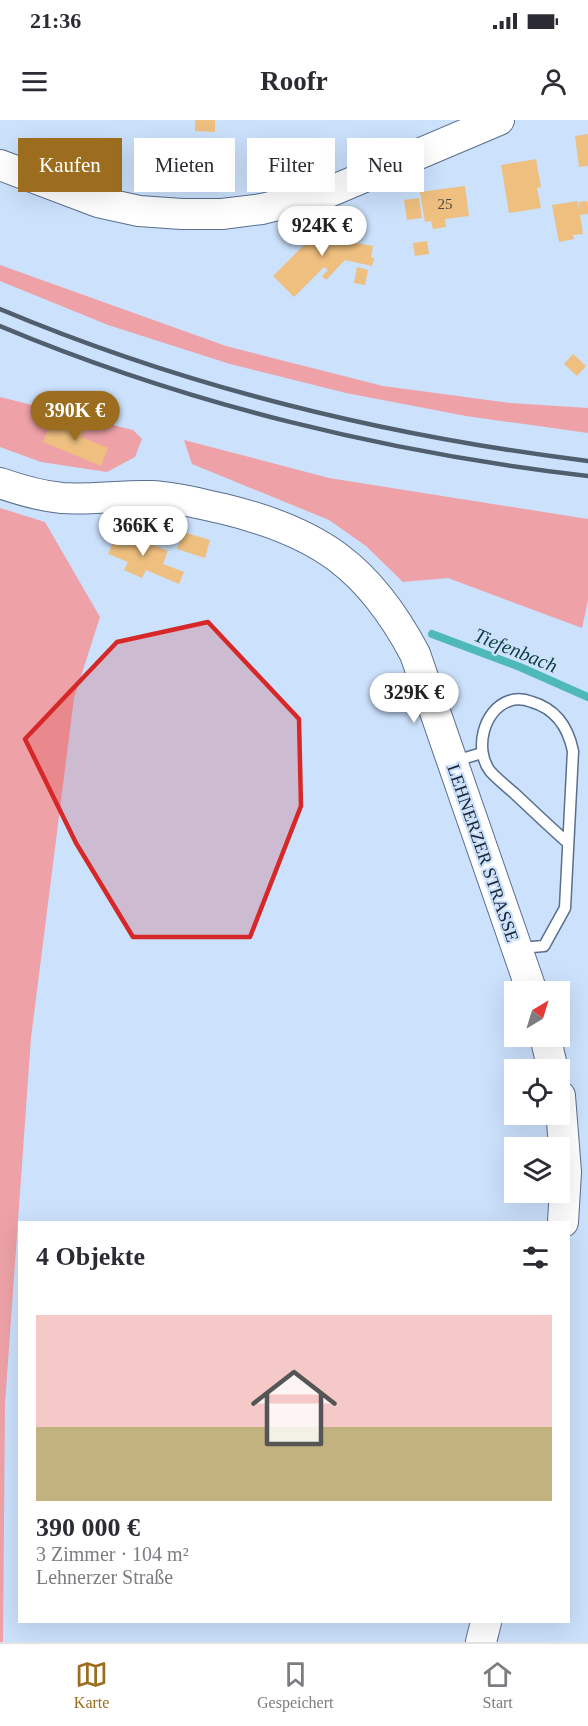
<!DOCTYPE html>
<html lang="de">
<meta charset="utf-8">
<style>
body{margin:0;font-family:"Times New Roman",serif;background:#f2f2f3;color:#2b2b33;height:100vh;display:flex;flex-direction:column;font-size:22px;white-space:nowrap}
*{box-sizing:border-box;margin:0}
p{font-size:20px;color:#7c7c81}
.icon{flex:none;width:33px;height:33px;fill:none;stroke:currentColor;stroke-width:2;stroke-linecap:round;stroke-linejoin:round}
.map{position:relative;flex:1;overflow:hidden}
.drawer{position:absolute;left:18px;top:1101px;width:552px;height:402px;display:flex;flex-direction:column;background:#fff;border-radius:0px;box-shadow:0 6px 24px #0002}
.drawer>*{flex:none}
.guide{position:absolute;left:18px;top:18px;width:552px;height:54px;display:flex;gap:12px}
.needle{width:39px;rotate:38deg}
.controls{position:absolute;left:504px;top:861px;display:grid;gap:12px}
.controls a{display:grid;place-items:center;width:66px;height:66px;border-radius:0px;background:#fff;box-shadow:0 6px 24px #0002;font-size:30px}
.price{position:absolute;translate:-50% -51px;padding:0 14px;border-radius:21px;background:#fff;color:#222;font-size:20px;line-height:39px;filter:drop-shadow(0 2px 3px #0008)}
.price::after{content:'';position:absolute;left:50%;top:36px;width:18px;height:14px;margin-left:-9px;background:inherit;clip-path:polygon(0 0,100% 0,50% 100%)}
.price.current{background:#9c6d1f;color:#fff}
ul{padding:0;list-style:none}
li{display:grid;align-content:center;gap:12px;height:318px;padding:0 18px}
li span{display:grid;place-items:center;height:186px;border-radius:0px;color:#555}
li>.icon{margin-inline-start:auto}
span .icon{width:108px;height:108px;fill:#fffc;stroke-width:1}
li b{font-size:26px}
h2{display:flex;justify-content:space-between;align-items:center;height:72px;padding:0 18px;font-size:26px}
.tag{padding:0 21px;border-radius:0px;background:#fff;box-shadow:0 6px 24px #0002;font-size:21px;line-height:54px}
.tag.current{background:#9c6d1f;color:#fff}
.status{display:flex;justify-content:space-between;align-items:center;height:42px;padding:0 30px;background:#fff;direction:ltr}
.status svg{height:16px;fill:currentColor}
header{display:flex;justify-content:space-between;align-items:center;height:78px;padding:0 18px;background:#fff;font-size:27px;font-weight:600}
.tabs{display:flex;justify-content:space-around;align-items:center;height:84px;border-top:2px solid #e1e1e2;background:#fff;font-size:16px;color:#7c7c81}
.tabs a{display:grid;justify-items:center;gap:3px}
.tabs .current{color:#9c6d1f}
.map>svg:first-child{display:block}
.green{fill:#eea2a7}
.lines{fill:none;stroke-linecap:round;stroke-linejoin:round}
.stream{stroke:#4eb9b8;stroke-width:8}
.building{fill:#eebf7f}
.lane-casing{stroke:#586f8d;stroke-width:13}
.secondary-casing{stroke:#586f8d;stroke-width:32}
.lane{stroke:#fff;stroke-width:10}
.secondary{stroke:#fff;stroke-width:30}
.rail{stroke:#505e6e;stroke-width:4.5}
.marked{fill:#d62828;fill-opacity:0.2;stroke:#d62828;stroke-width:4.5;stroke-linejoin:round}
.labels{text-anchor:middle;stroke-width:4.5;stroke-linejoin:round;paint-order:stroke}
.number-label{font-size:15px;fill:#504c44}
.street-label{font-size:18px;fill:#1b2531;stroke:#cbe1fc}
.water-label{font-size:20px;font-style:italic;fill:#0c3e3e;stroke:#cbe1fc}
</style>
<div class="status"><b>21:36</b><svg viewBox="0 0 49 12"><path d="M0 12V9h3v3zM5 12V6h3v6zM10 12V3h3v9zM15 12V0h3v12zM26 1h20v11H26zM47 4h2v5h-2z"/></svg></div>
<header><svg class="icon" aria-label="menu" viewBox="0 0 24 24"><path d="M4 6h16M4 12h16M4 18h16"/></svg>Roofr<svg class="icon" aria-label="person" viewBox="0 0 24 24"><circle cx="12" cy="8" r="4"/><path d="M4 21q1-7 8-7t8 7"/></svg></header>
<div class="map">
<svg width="588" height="1522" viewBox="0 0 588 1522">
<rect width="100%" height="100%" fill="#cbe1fc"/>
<g class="green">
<path d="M0 145 226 226 383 266 510 283 588 288V313L466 296 346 273 230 244 108 205 0 161Z"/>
<path d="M0 277 133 310 142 319 135 337 107 352 41 342 0 327Z"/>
<path d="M184 320 329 358 588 399V480L582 508 448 458 403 462 366 426 329 400 192 344Z"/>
<path d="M0 388 45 402 100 497 74 578 31 918 5 1284 3 1522H0Z"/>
</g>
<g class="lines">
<path class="stream" d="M432 514 520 547 588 577"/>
</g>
<g class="building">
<path d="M195 0H215V12L195 11Z"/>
<path d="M588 14V46L579 47 575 16Z"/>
<path d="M143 39 155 41 154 51 141 49Z"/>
<path d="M536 39 541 67 537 68 541 88 509 93 501 45Z"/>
<path d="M465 66 469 96 445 99 446 107 433 109 431 101 425 102 420 72Z"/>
<path d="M419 78 422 98 407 100 404 80Z"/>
<path d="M578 81 579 90V82L587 81 588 86V94L580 95 583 114 573 115 574 119 559 122 552 85Z"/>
<path d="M334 95 344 105 351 122 373 126 371 137 374 138 372 146 345 140 326 160 322 156 328 150 324 147 294 177 273 156Z"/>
<path d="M427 121 429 134 415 136 413 123Z"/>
<path d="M357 147 368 150 365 165 354 163Z"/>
<path d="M573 234 586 246 577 256 564 244Z"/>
<path d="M52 300 69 307 71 301 85 307 81 317 108 328 101 346 43 322Z"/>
<path d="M118 410 168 431 163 444 184 452 179 464 146 450 142 458 124 450 128 442 108 434Z"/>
<path d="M183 412 210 420 205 438 177 429Z"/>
</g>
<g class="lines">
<g class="lane-casing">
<g id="lane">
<path d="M455 641 482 633"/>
<path d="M519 828 544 826 565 788 573 631C568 607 556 589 532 582 524 579 517 578 509 581 483 590 474 630 490 651 497 659 506 666 514 673 532 690 550 707 568 723"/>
</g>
</g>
<g class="secondary-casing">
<g id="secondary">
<path d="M0 45 98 82 139 91 182 94H222L262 89 329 72 499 0"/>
<path d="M0 363C20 370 40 376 62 378 92 380 122 375 152 376 176 377 200 384 224 389 319 412 369 447 415 534L532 872"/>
<path d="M545 916 553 950"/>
<path d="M560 976 566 1052 563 1102"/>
<path d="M481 1522 486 1502"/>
</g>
</g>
<use href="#lane" class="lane"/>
<use href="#secondary" class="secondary"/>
<g class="rail">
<path d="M0 189C188 268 386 316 588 341"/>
<path d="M0 206C186 284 388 333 588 356"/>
</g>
</g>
<path class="marked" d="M208 502 299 599 301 686 250 817H133L76 723 25 619 117 522Z"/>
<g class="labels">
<g class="number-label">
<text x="445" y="89">25</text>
</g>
<g class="street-label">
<text transform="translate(483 733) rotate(71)" y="6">LEHNERZER STRASSE</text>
</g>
<g class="water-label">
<text transform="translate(516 530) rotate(22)" y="7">Tiefenbach</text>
</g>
</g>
</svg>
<div class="controls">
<a><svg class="needle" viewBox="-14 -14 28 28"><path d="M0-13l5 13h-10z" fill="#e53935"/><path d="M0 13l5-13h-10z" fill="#7c7c81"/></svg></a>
<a><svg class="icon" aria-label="locate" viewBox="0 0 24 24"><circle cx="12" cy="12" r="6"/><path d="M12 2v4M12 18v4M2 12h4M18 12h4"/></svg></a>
<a><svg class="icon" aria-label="layers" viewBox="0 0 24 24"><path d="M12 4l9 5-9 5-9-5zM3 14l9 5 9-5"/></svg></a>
</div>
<b class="price" style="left:322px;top:137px">924K €</b>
<b class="price current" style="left:75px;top:322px">390K €</b>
<b class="price" style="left:143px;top:437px">366K €</b>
<b class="price" style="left:414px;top:604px">329K €</b>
<div class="guide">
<a class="tag current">Kaufen</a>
<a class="tag">Mieten</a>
<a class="tag">Filter</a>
<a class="tag">Neu</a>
</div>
<section class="drawer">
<h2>4 Objekte<svg class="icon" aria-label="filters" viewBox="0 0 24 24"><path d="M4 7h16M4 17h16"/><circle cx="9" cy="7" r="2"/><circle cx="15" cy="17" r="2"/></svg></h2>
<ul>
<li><span style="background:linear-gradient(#f6c9c9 60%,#c2b280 0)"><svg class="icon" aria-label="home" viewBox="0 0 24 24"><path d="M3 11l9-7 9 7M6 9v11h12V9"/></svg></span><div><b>390 000 €</b><p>3 Zimmer · 104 m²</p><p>Lehnerzer Straße</p></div></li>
</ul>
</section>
</div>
<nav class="tabs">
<a class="current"><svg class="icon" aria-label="map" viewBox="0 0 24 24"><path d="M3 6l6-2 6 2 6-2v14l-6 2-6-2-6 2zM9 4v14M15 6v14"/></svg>Karte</a>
<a><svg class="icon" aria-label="saved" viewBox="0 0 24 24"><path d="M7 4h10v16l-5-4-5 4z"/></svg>Gespeichert</a>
<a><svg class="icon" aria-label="home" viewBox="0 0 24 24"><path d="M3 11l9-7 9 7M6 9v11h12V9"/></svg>Start</a>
</nav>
